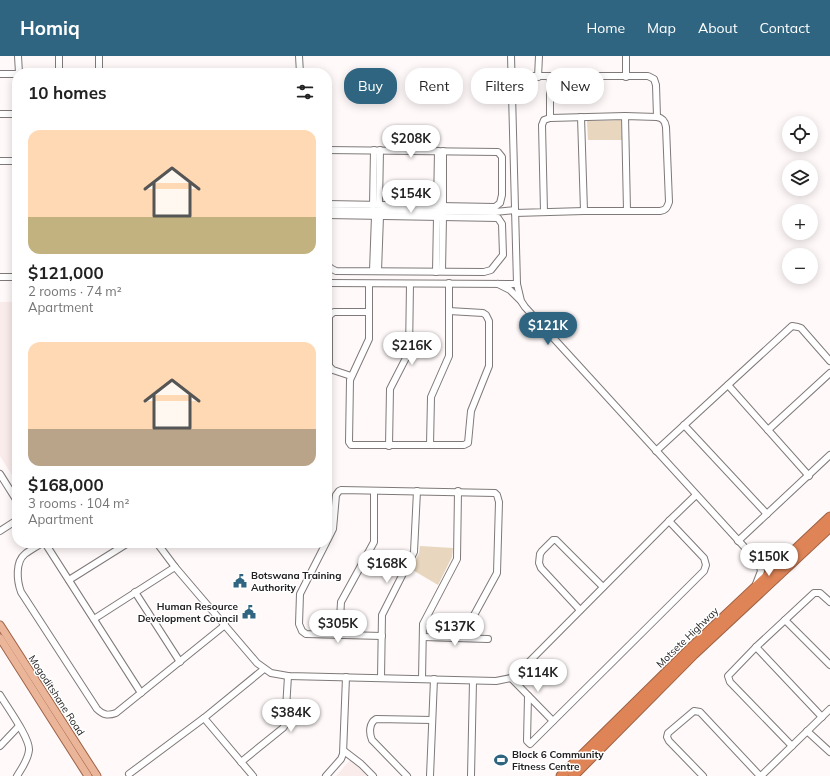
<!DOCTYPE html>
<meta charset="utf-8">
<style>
body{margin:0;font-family:Mulish,sans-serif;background:#f2f2f2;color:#222;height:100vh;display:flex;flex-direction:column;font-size:15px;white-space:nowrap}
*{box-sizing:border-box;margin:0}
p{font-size:13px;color:#767676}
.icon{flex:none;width:22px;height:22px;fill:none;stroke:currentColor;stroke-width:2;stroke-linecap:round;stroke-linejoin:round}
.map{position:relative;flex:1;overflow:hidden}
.side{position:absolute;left:12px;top:12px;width:320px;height:480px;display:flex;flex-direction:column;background:#fff;border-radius:16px;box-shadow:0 2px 10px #0003}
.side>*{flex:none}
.banner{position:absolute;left:344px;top:12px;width:380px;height:36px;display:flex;gap:8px}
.tools{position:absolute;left:782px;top:60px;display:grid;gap:8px}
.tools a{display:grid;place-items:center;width:36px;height:36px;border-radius:50%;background:#fff;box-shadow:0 2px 10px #0003;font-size:20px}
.price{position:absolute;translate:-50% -34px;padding:0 9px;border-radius:14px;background:#fff;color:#222;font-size:13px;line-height:26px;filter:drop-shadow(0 1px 2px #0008)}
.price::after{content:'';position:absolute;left:50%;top:24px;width:12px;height:9px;margin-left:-6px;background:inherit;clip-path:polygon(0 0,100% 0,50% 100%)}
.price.on{background:#2f6580;color:#fff}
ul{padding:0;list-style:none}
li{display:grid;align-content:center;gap:8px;height:212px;padding:0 16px}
li span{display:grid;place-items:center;height:124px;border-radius:12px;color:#555}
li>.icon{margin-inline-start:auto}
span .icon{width:72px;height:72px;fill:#fffc;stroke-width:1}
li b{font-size:17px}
h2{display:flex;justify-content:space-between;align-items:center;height:48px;padding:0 16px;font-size:17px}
.pill{padding:0 14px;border-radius:16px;background:#fff;box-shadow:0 2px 10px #0003;font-size:14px;line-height:36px}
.pill.on{background:#2f6580;color:#fff}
header{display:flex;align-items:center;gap:24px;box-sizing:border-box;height:56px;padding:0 20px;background:#2f6580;color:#fff}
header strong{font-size:19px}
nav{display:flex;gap:22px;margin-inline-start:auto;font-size:14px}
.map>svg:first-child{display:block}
.built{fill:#fbecec}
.green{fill:#e8d6bf}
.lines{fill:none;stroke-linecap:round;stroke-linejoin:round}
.minor-casing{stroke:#7f7a79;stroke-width:8}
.major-casing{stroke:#9d6144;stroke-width:9}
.highway-casing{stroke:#9d6144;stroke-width:11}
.minor{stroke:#fff;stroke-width:6}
.major{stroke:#ebb59a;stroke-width:7}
.highway{stroke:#de8457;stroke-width:9}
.labels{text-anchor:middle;stroke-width:3;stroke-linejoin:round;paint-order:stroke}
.poi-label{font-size:10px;font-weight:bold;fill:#232121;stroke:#fff;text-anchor:start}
.street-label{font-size:10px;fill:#232121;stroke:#fff}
</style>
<header>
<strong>Homiq</strong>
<nav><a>Home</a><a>Map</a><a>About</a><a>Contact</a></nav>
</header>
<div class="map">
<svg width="830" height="720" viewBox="0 0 830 720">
<rect width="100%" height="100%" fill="#fff9f9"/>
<g class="built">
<path d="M0 246H17V427L0 400Z"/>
<path d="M351 703 367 720H336Z"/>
</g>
<g class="green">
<path d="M621 64 622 84H588L587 65Z"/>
<path d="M420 490 453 492 452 501 438 529 411 513 419 497Z"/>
</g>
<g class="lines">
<g class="minor-casing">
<g id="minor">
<path d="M18 0 19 17"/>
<path d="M99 0V17"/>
<path d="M299 0 300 17"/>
<path d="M511 0 517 228 521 245 525 251 759 507 768 510 778 507"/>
<path d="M59 17V0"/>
<path d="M0 18H17"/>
<path d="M512 20H648L654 23 656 29 657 61"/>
<path d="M538 21 539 0"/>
<path d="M626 21V0"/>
<path d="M0 58H17"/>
<path d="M625 60 627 155"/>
<path d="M581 61 584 155"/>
<path d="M550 62V21"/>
<path d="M327 94 498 96 502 101V139L500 147 495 151 327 148"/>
<path d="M0 105H17"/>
<path d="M379 148 380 94"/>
<path d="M373 149 374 94"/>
<path d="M437 149 438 95"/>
<path d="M443 149V95"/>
<path d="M327 154 495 156 515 154"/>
<path d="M515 157 584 155H660C666 154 667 152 669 146L666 71C665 65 663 62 657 61L625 60 550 62 544 64 542 69 544 156"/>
<path d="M327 159 498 162 502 168 503 199 491 214 484 216 336 215 332 213 327 209"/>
<path d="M373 215 375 160"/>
<path d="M378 215 380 160"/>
<path d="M442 215 443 161"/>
<path d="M436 216 437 161"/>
<path d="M0 221H17"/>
<path d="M327 227 517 228"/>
<path d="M369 228V283L350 324 349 386 351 389H464L468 387 471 355 489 310V265L486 259 483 257 449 255"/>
<path d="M498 228 510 234 520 244"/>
<path d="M351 320 333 314 329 310V260L334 256H369"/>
<path d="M728 329 809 420"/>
<path d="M684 369 767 458"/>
<path d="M768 374 830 317"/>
<path d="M430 389 431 341 449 300V227"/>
<path d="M389 390 390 333 409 296 410 228"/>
<path d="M656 395 792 270 798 271 801 272 830 305"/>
<path d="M0 418 17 445"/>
<path d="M0 475 17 464"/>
<path d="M327 485 333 473 336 439 339 435 341 434 495 437 497 439 499 446 497 517 467 572 466 582"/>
<path d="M738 485 830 399"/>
<path d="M42 487C36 491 30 494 25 498 15 506 17 525 21 536L97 653C103 659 108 660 116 657L225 569"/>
<path d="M45 487 141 637"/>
<path d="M157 487 175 511 257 607 271 617 288 620 496 625 511 622 517 618 669 465 696 439"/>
<path d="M326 487 300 538 299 568 302 575 306 578 382 580"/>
<path d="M69 524 128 487"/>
<path d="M756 528 761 515 759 507"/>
<path d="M135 536 180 606"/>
<path d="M580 554 541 512 539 507 540 498 542 495 553 484H556L603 531"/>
<path d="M94 563 175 511"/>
<path d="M785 564 830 609"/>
<path d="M339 579 341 546 374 486V435"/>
<path d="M423 581 488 583"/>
<path d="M756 591 822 661"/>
<path d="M381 622 382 559 414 496 417 435"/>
<path d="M511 622 553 665"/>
<path d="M422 623 423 568 457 503 458 435"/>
<path d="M0 639C7 651 30 682 29 694 28 704 22 712 17 720"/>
<path d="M528 640 527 685 530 688 704 515 706 509 704 502 669 465"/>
<path d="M204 662 253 720"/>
<path d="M807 675 830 696"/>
<path d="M0 690 19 670"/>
<path d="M792 690 730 626 728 620 756 591 814 537H820L830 546"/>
<path d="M344 695 361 708 373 720"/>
<path d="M241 706 283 672 285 669 288 620"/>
<path d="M129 718 204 662 264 613"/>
<path d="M326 720 341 703 343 698 346 621"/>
<path d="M407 720 372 684C369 677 369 667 376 663L432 664"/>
<path d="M430 720 434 623"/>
<path d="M471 720 473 625"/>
<path d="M703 720 669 685 667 681 668 677 694 655 700 656 760 720"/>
<path d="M761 720 830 653"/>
</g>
</g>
<g class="major-casing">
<g id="major">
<path d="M0 569 97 720"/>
<path d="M0 582 88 720"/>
</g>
</g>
<g class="highway-casing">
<g id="highway">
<path d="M561 720 690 593 830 461"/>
<path d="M573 720 694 598 830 471"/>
</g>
</g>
<use href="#minor" class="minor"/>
<use href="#major" class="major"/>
<use href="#highway" class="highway"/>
</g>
<defs>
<g id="civic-bare" transform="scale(1.08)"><path d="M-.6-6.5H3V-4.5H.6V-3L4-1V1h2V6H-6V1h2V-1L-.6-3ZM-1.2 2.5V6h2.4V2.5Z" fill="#2f6580" stroke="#fff" stroke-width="2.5" paint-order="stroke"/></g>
<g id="stadium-bare" transform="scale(1.08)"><path d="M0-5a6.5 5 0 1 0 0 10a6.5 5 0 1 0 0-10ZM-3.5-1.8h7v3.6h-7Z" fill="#2f6580" stroke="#fff" stroke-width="2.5" paint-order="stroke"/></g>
</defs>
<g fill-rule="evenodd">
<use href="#civic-bare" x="240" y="525"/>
<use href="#civic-bare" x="249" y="556"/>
<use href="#stadium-bare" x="501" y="704"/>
</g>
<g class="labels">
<g class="poi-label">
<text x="251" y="523">Botswana Training<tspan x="251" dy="12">Authority</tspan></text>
<text x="238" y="554" text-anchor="end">Human Resource<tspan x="238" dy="12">Development Council</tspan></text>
<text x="512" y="702">Block 6 Community<tspan x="512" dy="12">Fitness Centre</tspan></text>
</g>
<g class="street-label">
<text transform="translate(687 581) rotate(-44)" y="4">Motsete Highway</text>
<text transform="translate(57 639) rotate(57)" y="4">Mogoditshane Road</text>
</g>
</g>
</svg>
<div class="tools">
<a><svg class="icon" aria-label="locate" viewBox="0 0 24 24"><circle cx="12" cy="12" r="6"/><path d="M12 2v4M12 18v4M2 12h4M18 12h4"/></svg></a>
<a><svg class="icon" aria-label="layers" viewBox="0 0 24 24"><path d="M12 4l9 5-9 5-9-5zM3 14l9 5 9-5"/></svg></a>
<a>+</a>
<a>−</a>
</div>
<b class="price" style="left:411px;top:103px">$208K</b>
<b class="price" style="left:411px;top:158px">$154K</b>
<b class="price on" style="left:548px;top:290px">$121K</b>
<b class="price" style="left:412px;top:310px">$216K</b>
<b class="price" style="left:769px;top:521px">$150K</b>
<b class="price" style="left:387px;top:528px">$168K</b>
<b class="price" style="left:338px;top:588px">$305K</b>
<b class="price" style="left:455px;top:591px">$137K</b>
<b class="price" style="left:538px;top:637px">$114K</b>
<b class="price" style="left:291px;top:677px">$384K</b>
<div class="banner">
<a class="pill on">Buy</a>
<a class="pill">Rent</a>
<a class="pill">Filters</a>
<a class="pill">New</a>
</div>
<section class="side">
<h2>10 homes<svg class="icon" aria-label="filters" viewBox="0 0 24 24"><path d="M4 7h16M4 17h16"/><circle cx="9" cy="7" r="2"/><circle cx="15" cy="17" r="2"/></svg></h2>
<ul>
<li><span style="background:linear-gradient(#ffd9b3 70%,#c2b280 0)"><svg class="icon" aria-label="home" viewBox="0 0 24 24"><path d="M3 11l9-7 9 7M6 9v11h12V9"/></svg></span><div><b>$121,000</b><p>2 rooms · 74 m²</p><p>Apartment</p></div></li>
<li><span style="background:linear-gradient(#ffd9b3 70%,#b9a48a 0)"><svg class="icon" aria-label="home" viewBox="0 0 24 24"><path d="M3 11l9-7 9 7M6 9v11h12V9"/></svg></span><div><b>$168,000</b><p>3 rooms · 104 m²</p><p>Apartment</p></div></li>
</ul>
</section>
</div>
